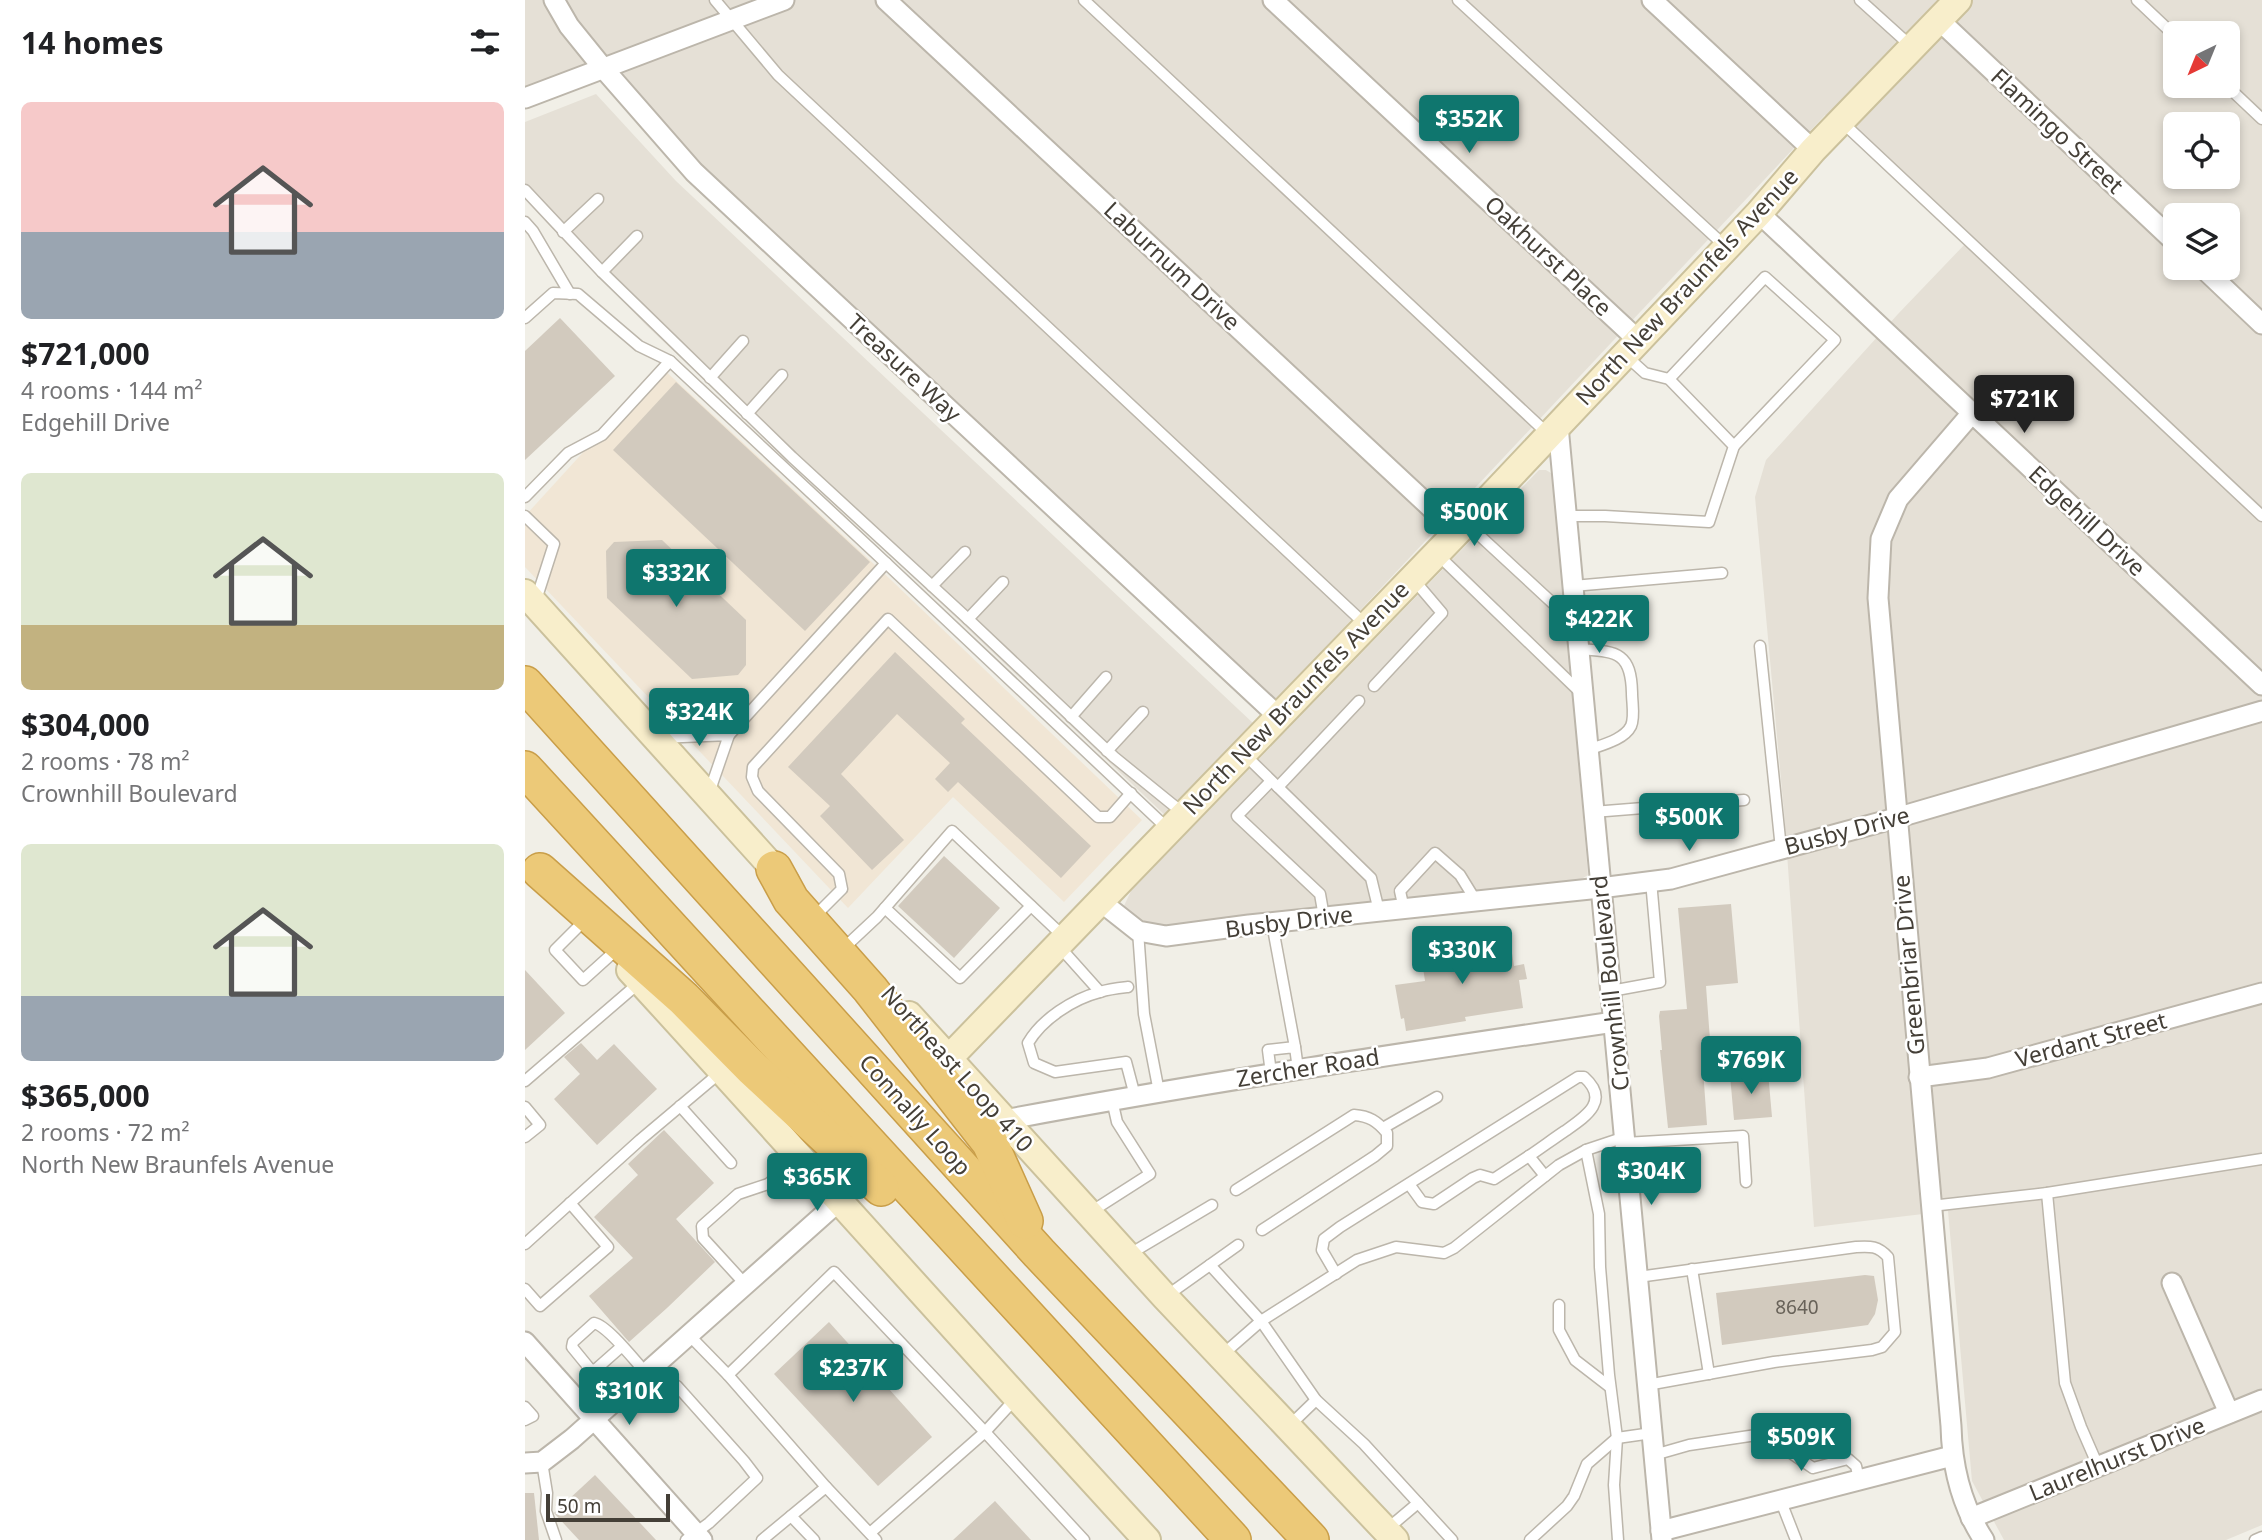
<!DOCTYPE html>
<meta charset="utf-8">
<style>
body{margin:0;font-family:"Noto Sans",sans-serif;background:#f2f2f2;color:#202124;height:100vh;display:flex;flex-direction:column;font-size:26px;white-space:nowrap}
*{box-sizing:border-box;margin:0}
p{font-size:23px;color:#757577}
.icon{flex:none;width:38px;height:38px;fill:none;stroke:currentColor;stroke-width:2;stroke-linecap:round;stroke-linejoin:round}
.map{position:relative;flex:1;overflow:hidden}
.drawer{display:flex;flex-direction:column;background:#fff;width:525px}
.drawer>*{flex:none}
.needle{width:46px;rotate:223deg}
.buttons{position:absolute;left:1638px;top:21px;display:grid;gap:14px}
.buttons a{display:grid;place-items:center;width:77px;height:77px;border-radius:10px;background:#fff;box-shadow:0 4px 10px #0003;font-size:35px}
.scale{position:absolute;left:21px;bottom:18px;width:124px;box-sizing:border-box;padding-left:7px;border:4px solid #443f37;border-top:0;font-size:19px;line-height:24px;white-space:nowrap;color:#443f37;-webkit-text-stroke:5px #fff;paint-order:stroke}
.price{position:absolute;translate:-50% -60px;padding:0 16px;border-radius:7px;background:#0f766e;color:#fff;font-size:23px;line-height:46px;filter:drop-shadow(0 2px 4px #0008)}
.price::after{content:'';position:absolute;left:50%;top:42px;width:21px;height:16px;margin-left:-10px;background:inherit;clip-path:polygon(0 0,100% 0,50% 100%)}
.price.current{background:#222;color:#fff}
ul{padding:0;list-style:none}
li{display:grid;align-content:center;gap:14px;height:371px;padding:0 21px}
li span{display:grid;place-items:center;height:217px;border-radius:10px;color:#555}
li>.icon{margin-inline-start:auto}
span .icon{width:126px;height:126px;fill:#fffc;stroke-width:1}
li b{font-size:30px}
h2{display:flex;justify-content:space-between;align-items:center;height:84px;padding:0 21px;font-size:30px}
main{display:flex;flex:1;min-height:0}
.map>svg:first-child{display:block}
.residential{fill:#e5e0d6;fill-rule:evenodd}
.commercial{fill:#f1e6d5}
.building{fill:#d2cabe}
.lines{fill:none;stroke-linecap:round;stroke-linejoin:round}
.lane-casing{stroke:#bcb6ab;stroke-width:13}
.street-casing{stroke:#bcb6ab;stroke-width:23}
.secondary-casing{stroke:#cbc19c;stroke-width:30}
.highway-casing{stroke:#c99e49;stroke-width:38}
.lane{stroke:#fff;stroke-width:10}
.street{stroke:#fff;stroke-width:19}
.secondary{stroke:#f8eecb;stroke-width:26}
.highway{stroke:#ecc978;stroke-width:35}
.labels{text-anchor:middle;stroke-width:5;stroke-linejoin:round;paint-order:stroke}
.number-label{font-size:19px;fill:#686259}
.street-label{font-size:23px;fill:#443f37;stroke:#fff}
</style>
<main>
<section class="drawer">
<h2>14 homes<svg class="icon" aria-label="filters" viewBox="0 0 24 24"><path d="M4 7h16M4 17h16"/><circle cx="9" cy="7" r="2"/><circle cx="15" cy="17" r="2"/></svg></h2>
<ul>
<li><span style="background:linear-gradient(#f6c9c9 60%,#9aa5b1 0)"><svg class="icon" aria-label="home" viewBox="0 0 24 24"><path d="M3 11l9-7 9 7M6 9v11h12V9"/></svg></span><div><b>$721,000</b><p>4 rooms · 144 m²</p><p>Edgehill Drive</p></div></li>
<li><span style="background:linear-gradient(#dfe7d0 70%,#c2b280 0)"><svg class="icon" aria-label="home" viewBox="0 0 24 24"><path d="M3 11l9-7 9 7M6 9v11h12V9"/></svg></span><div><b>$304,000</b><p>2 rooms · 78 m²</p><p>Crownhill Boulevard</p></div></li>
<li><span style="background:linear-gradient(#dfe7d0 70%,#9aa5b1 0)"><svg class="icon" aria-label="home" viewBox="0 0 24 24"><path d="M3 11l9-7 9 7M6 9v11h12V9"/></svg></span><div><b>$365,000</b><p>2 rooms · 72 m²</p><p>North New Braunfels Avenue</p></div></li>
</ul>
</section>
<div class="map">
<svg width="1737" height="1540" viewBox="0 0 1737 1540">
<rect width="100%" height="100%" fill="#f1efe7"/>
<g class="residential">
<path d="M0 0H1737V1525L1701 1540H1479L1447 1481 1423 1211 1289 1227 1259 812 1230 497 1241 460 1373 314 1440 244 1300 115 751 700 177 168 85 58 0 91ZM1650 33H1703V86H1650ZM1650 124H1703V177H1650ZM1650 215H1703V268H1650Z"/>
<path d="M71 94 151 181 729 724 641 816 121 325 22 223 0 196V122Z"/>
<path d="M1014 470H1021L1029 475 1063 875 1053 881 664 928H628L603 919 598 908 606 891Z"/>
</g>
<path class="commercial" d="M136 367 365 579 617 820 539 902 428 797 323 908 0 567V516Z"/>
<g class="building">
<path d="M35 318 90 376 0 460V351Z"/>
<path d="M151 382 345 562 280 631 88 450Z"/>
<path d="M137 540 221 620V665L213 675 167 679 82 598 81 551 89 542Z"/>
<path d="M370 652 440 719 436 723 566 846 536 878 433 782 423 792 410 779 425 763 372 714 316 774 379 840 347 870 295 816 305 806 263 767Z"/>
<path d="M419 856 475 908 429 958 373 906Z"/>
<path d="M1206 904 1213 983 1181 986 1185 1040 1176 1041 1182 1125 1143 1128 1135 1050H1137L1134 1016 1135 1011 1162 1009 1153 908Z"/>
<path d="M985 940 989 966 999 964 1002 979 994 980 998 1008 940 1017 941 1021 881 1031 879 1018 876 1019 870 985 900 981 896 954Z"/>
<path d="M0 970 40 1013 0 1050Z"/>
<path d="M56 1043 72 1060 89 1044 132 1089 72 1145 29 1099 55 1074 39 1057Z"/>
<path d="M1243 1072 1247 1117 1209 1120 1205 1075Z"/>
<path d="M139 1130 189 1183 151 1219 190 1262 142 1308 104 1342 64 1296 108 1258 69 1217 113 1175 103 1164Z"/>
<path d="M1340 1275 1349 1276 1353 1300 1350 1314 1343 1325 1197 1345 1191 1293Z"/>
<path d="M304 1322 407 1437 353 1486 249 1374Z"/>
<path d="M70 1475 131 1540H54L29 1513Z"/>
<path d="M0 1493H9L14 1540H0Z"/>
<path d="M470 1501 506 1540H428Z"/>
</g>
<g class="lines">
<g class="lane-casing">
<g id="lane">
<path d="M190 0 253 75 841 625"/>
<path d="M559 0 1024 435"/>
<path d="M933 0 1200 246"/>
<path d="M1335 0 1387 47"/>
<path d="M1612 0 1650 36"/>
<path d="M1702 86 1737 119"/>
<path d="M1317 122 1737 516"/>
<path d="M0 190 77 272 267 457 443 619 589 757 658 813"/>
<path d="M0 222 8 231 45 294"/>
<path d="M38 232 73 199"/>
<path d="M77 272 112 236"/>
<path d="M0 318 28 293 53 294 114 346 145 361 361 563 204 735"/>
<path d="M185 378 218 341"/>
<path d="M1144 379 1240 277 1310 340 1209 446"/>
<path d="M222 414 257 375"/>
<path d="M0 497 43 453 77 435 145 361"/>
<path d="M0 516 29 544 11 600"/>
<path d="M1041 516H1080L1184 522 1209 446 1144 379 1120 373 1100 355"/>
<path d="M941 523 1048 622"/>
<path d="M912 554 1057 694"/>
<path d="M361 563 643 829"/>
<path d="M407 586 440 552"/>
<path d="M1048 586 1197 573"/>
<path d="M443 619 478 582"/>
<path d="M1235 646 1256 849"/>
<path d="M1053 649C1090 652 1106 650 1107 693 1107 703 1110 717 1106 726 1099 740 1076 745 1063 750"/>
<path d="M849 686 917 613 889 580"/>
<path d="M546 717 581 677"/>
<path d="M134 738 204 735 184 793"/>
<path d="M582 751 618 712"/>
<path d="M718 753 846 878 854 911"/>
<path d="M746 781 712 816 795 894 799 917"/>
<path d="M753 787 834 701"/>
<path d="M1068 812 1219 800"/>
<path d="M360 908 435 978 506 906"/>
<path d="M879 909 875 891 910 853 935 875 951 901"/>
<path d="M292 914 317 889 314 874 233 791 227 777 228 767 363 619 573 817H585L606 793"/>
<path d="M60 920 30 950 58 980 89 952"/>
<path d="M747 923 770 1047"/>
<path d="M613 931 619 1014 634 1092"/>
<path d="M533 945 575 992"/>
<path d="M321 946 352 917 427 831 538 936"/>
<path d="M603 987C594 988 584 989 575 992 548 999 517 1019 503 1043L509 1063 530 1072 601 1062 610 1096"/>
<path d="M1086 991 1135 982 1126 881"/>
<path d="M746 1073 743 1050 770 1047 773 1069"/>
<path d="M0 1081 115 982"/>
<path d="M155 1106 206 1163"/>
<path d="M0 1107 15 1125 0 1137"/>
<path d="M858 1128 912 1097"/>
<path d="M1100 1143 1218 1136 1221 1182"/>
<path d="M1061 1150 1074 1214 1075 1267 1084 1375 1092 1438 1089 1485 1093 1540"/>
<path d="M884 1184 897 1202 909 1204 948 1178 955 1175 969 1179 1004 1156"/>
<path d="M711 1190 829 1115C844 1116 852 1121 862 1133V1146L850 1156 737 1230"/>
<path d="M1522 1193 1540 1383 1556 1427 1573 1466"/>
<path d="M1406 1206 1522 1193 1737 1159"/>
<path d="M564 1213 625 1174 592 1122 587 1100"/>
<path d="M0 1244 115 1140 197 1071"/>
<path d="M603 1255 687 1205"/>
<path d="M685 1265 736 1321 791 1400 839 1444 927 1540"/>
<path d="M1167 1269 1184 1374"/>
<path d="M811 1274 797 1250 799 1239 815 1227 1053 1077H1059C1086 1101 1060 1117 1040 1131 1028 1139 1016 1148 1004 1156L1020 1176"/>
<path d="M1113 1277 1331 1247C1346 1246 1353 1246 1363 1257L1370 1332 1357 1347 1347 1350 1249 1362 1122 1385"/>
<path d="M220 1284 178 1238 177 1226 213 1194 243 1184 274 1159"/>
<path d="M0 1289 15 1306 83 1247 45 1203"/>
<path d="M640 1297 713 1245"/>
<path d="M1034 1305V1330L1050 1360 1085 1387"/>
<path d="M164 1335 203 1375 301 1487"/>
<path d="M96 1347 70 1370 65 1369 47 1347 48 1342 69 1323C83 1326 110 1361 121 1373"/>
<path d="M696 1356 736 1321 832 1260 871 1247 919 1253 929 1248 1034 1165 1061 1150 1100 1137"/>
<path d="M203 1375 309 1272 460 1432 491 1398"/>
<path d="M118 1376 140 1398 152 1386 219 1461 232 1478 184 1523 161 1540"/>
<path d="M0 1407 8 1416 0 1420"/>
<path d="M763 1427 791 1400"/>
<path d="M1129 1455 1164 1445 1238 1434 1288 1468 1323 1459 1331 1466 1334 1479"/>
<path d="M17 1462 22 1493 21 1511 31 1540"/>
<path d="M1255 1499 1271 1540"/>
<path d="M266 1516 289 1540"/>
<path d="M861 1530 893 1503"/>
<path d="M345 1533 460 1432 559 1540"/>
<path d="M237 1540 301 1487 351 1540"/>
<path d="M1005 1540 1042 1506 1049 1496 1062 1464 1092 1438 1127 1433"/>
<path d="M1730 1540 1737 1537"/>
</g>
</g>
<g class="street-casing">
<g id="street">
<path d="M29 0 44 26 78 68 169 172 753 716"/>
<path d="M361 0 932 532"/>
<path d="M748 0 1113 340"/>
<path d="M1127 0 1288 150"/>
<path d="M1414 20 1650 242"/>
<path d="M0 98 259 0"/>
<path d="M1234 213 1737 685"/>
<path d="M1678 268 1737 324"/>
<path d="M1447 413 1373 499 1356 539 1353 598 1426 1426C1427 1468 1436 1505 1459 1540"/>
<path d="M1033 426 1137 1540"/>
<path d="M575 901 613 931 641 936 724 925 1075 888 1146 879 1371 818 1737 711"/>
<path d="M1394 1077 1463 1068 1737 993"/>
<path d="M479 1120C681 1082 885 1052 1089 1022"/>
<path d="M1647 1283 1704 1413"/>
<path d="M0 1342 177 1540"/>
<path d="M0 1463 17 1462 47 1439 313 1202"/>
<path d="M1446 1518 1737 1400"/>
<path d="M1136 1531 1427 1456"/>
</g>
</g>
<g class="secondary-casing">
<g id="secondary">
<path d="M0 593 260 881"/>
<path d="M105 970C278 1159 448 1351 622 1540"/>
<path d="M384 1015 640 1297 870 1540"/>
<path d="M424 1058 941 523 1234 213 1288 150 1433 0"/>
</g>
</g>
<g class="highway-casing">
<g id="highway">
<path d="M0 684 514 1253 786 1540"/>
<path d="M0 769 708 1540"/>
<path d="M249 869 266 900 345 989 465 1143 500 1221"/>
<path d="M15 871 159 999 228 1069 356 1188"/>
</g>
</g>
<use href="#lane" class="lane"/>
<use href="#street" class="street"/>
<use href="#secondary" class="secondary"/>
<use href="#highway" class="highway"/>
</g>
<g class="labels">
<g class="number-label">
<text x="1272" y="1314">8640</text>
</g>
<g class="street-label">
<text transform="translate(1532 131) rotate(43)" y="8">Flamingo Street</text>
<text transform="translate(1023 256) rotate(43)" y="8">Oakhurst Place</text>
<text transform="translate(647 266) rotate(43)" y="8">Laburnum Drive</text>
<text transform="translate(1162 287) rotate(-47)" y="8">North New Braunfels Avenue</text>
<text transform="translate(379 368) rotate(43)" y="8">Treasure Way</text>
<text transform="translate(1562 521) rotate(43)" y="8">Edgehill Drive</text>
<text transform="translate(771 698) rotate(-46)" y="8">North New Braunfels Avenue</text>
<text transform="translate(1322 831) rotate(-15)" y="8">Busby Drive</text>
<text transform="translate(764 922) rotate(-7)" y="8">Busby Drive</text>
<text transform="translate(1384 965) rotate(-95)" y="8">Greenbriar Drive</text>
<text transform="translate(1085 983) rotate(-96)" y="8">Crownhill Boulevard</text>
<text transform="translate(1566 1040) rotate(-15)" y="8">Verdant Street</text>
<text transform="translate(783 1068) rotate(-9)" y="8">Zercher Road</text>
<text transform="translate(432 1069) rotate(48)" y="8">Northeast Loop 410</text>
<text transform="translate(390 1115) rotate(48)" y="8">Connally Loop</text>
<text transform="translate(1592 1459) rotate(-22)" y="8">Laurelhurst Drive</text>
</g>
</g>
</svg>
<div class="buttons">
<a><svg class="needle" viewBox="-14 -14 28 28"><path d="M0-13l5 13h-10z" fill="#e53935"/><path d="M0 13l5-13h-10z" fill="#757577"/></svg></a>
<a><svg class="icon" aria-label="locate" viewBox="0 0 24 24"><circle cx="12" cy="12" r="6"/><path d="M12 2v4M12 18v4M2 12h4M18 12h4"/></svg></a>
<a><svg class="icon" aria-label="layers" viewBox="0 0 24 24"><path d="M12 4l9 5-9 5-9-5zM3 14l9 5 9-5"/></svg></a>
</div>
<div class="scale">50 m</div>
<b class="price" style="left:944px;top:155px">$352K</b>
<b class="price current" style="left:1499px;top:435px">$721K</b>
<b class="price" style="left:949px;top:548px">$500K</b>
<b class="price" style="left:151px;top:609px">$332K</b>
<b class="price" style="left:1074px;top:655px">$422K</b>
<b class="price" style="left:174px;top:748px">$324K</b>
<b class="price" style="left:1164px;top:853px">$500K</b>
<b class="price" style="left:937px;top:986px">$330K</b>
<b class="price" style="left:1226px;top:1096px">$769K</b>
<b class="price" style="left:1126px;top:1207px">$304K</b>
<b class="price" style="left:292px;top:1213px">$365K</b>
<b class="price" style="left:328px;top:1404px">$237K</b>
<b class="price" style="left:104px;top:1427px">$310K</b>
<b class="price" style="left:1276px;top:1473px">$509K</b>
</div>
</main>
